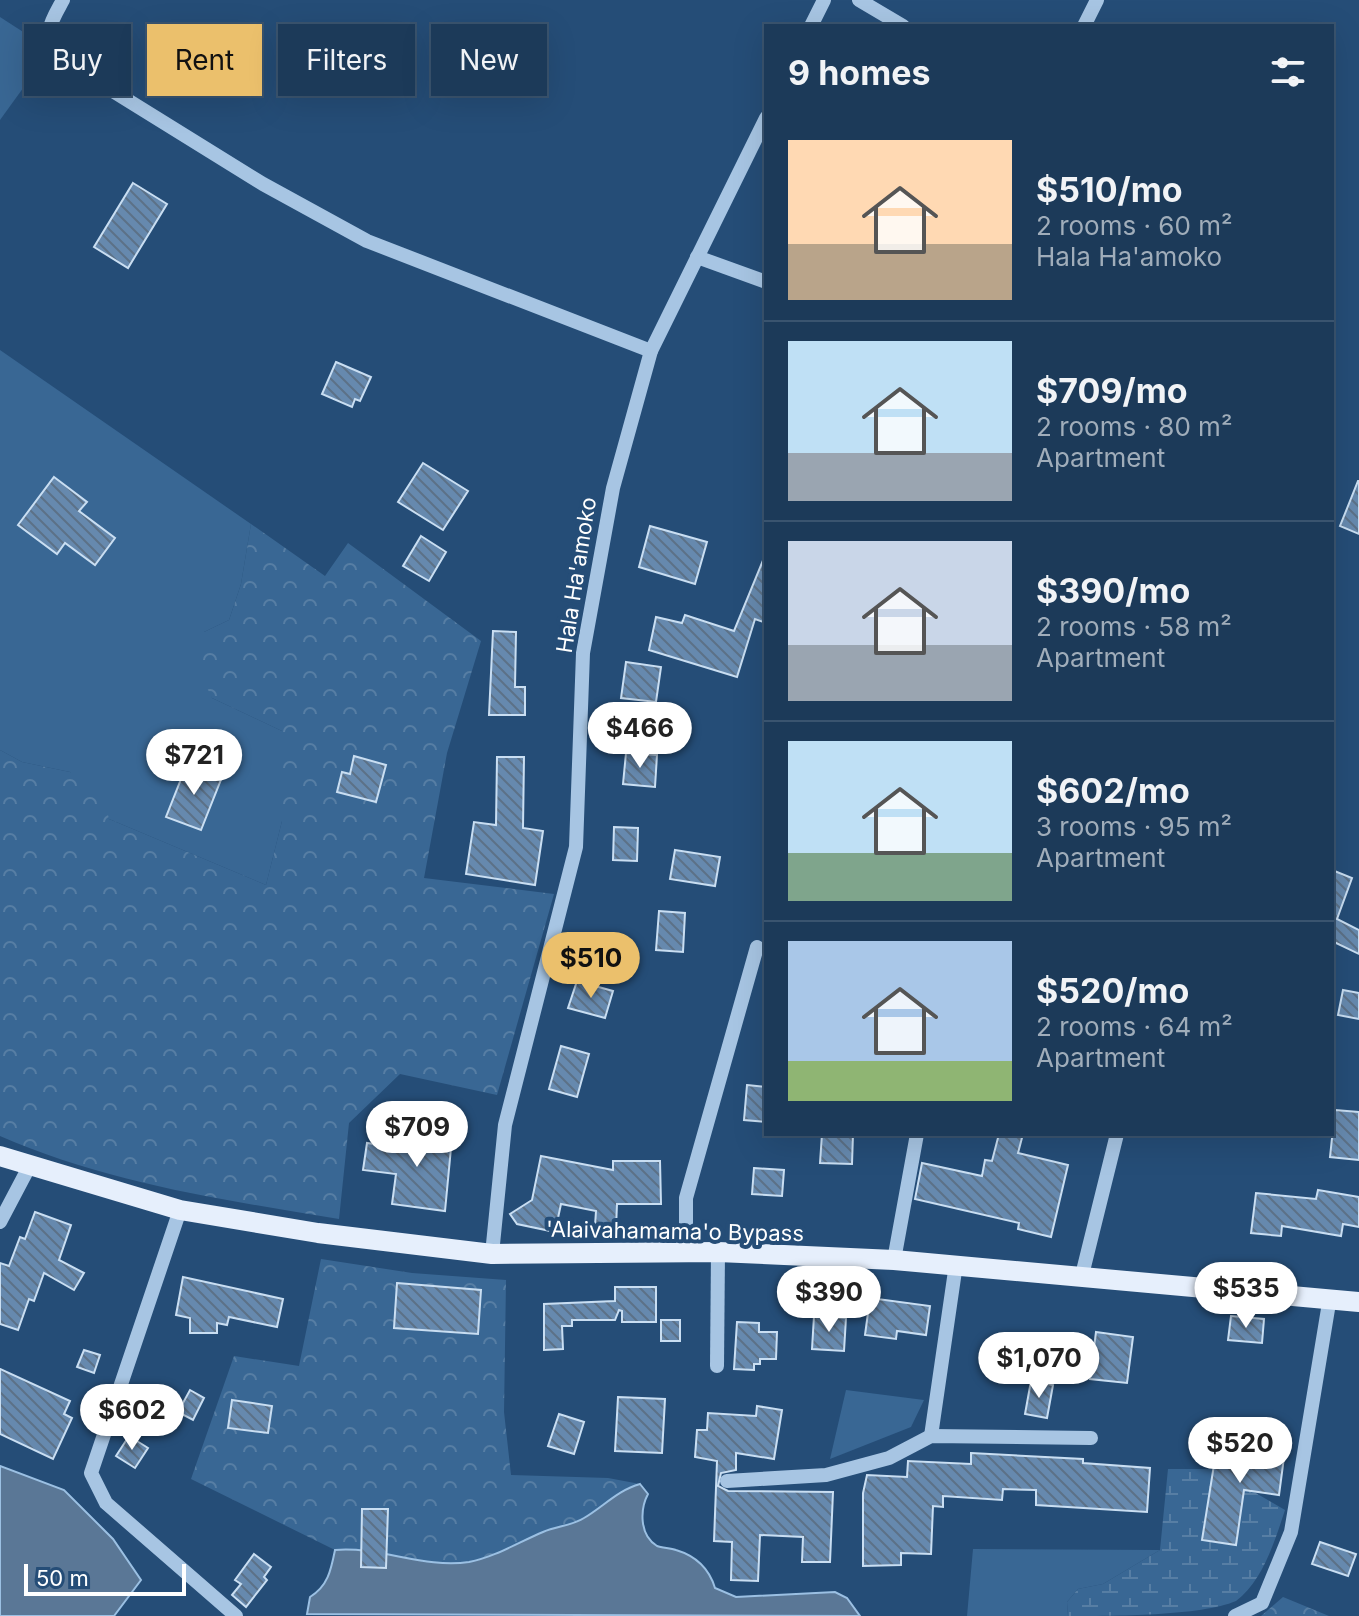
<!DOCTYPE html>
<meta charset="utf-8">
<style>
body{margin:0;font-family:Inter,sans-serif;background:#25415f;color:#f1f3f6;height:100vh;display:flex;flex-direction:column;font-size:30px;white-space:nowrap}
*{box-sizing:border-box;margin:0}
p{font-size:26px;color:#a0adba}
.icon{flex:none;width:44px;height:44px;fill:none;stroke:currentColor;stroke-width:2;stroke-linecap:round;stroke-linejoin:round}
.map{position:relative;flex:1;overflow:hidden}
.sheet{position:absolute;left:764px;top:24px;width:570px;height:1112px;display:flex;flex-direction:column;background:#1c3a59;border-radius:0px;box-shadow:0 8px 32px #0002,0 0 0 2px #3a546f}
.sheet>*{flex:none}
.hud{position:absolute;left:24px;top:24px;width:620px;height:72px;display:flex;gap:16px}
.scale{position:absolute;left:24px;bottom:20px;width:162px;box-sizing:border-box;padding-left:8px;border:4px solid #fff;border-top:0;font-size:22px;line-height:28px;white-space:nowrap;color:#fff;-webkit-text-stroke:6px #254d77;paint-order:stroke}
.price{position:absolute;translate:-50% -68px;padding:0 18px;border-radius:28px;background:#fff;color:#222;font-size:26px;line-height:52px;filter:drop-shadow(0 2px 4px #0008)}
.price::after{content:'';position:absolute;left:50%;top:48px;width:24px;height:18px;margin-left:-12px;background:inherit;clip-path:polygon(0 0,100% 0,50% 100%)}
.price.on{background:#ebc06c;color:#111}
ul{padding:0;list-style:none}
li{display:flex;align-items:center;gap:24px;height:200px;padding:0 24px}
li+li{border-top:2px solid #3a546f}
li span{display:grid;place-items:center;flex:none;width:224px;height:160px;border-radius:0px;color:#555}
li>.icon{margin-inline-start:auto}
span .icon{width:96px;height:96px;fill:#fffc;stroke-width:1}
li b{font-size:34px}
h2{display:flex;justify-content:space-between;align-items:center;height:96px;padding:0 24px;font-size:34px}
.pill{padding:0 28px;border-radius:0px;background:#1c3a59;box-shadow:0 8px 32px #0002,0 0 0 2px #3a546f;font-size:28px;line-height:72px}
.pill.on{background:#ebc06c;color:#111}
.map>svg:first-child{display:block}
.grass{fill:#396794}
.forest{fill:url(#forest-crowns)}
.wetland{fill:url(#wetland-marsh)}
.water{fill:#5a7796;stroke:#9bc0e3;stroke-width:2}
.building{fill:url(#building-back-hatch);stroke:#c9def2;stroke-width:2}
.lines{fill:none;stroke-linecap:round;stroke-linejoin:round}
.minor{stroke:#a7c5e3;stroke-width:14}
.major{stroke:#e6effc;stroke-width:20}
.labels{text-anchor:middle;stroke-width:8;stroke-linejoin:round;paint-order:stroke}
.street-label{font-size:22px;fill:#fff;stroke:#254d77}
</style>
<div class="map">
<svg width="1359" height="1616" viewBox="0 0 1359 1616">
<defs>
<pattern id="forest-crowns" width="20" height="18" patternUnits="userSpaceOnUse" patternTransform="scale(2)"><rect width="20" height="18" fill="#396794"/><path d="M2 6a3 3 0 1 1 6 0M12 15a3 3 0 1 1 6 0" fill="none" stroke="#577ea4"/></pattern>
<pattern id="wetland-marsh" width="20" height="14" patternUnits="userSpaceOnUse" patternTransform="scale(2)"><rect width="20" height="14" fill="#396794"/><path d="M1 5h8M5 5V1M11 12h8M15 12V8" fill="none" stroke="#577ea4"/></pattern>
<pattern id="building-back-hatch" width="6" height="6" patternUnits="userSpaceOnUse" patternTransform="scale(2)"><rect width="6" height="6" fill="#6689ae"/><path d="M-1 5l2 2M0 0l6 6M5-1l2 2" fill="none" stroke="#5c7187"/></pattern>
</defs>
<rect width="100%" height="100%" fill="#254d77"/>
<g class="grass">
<path d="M0 17 31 37 34 73 0 120Z"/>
<path d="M0 350 251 524 241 584 229 620 204 632 212 698 282 731V821L266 885 109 819 70 772 22 762 0 750Z"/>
<path d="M846 1390 924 1400 911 1427 830 1459Z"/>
<path d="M973 1549 1160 1550 1103 1584 1078 1589 1067 1602 1068 1616H967Z"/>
</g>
<g class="forest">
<path d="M251 524 325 576 348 543 481 641 447 753 424 878 554 894 497 1095 400 1074 349 1123 339 1219C224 1200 107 1183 0 1136V750L22 762 70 772 102 790 109 819 266 885 282 821V731L212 698 193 659 204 632 229 620 241 584Z"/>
<path d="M321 1259 412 1273 506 1280 504 1412 511 1475 608 1478 640 1484C618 1491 603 1507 584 1518 571 1526 557 1526 543 1532 519 1542 495 1557 469 1562 424 1569 380 1546 335 1550L191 1479 234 1356 299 1366Z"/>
<path d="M1283 1597 1329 1616H1261Z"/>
</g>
<path class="wetland" d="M1168 1469H1215L1285 1510C1275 1540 1263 1581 1236 1601 1201 1616 1112 1616 1068 1616L1067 1602 1078 1589 1103 1584 1160 1550Z"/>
<g class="water">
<path d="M0 1466 64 1490 113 1539 141 1580 114 1616H0Z"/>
<path d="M640 1484 648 1494C640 1509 639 1535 657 1546 662 1548 670 1548 676 1550 696 1556 709 1568 715 1588L736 1597 835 1592 847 1598 860 1616 307 1614 310 1597C328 1586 331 1570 335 1550 380 1546 424 1569 469 1562 495 1557 519 1542 543 1532 557 1526 571 1526 584 1518 603 1507 618 1490 640 1484Z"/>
</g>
<g class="building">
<path d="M133 183 167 204 128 268 94 247Z"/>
<path d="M336 362 371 377 360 401 355 399 352 407 322 394Z"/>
<path d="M423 463 468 491 443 530 398 502Z"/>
<path d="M54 477 87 502 79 511 115 538 95 565 65 543 57 554 18 525Z"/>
<path d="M1358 481H1359V534L1340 526Z"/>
<path d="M650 526 707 542 695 584 639 567Z"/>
<path d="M421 536 446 552 429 581 403 566Z"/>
<path d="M766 553V623L755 619 737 677 649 650 656 617 682 623 685 615 734 631Z"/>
<path d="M493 631 516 632 515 687H525V715H489Z"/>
<path d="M626 662 661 667 656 702 621 698Z"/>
<path d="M626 753 657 755 655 787 623 784Z"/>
<path d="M354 756 386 765 376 802 337 792 342 772 350 774Z"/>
<path d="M497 757H524L523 828 543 831 535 885 466 874 474 822 496 825Z"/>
<path d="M187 764 222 777 201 830 166 817Z"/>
<path d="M614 827 638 828 637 861 613 860Z"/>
<path d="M675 850 720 857 715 886 670 879Z"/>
<path d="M1332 870 1352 878 1337 919 1359 930V954L1332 941Z"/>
<path d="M659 911 685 913 683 952 656 950Z"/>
<path d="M577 981 613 991 605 1018 568 1008Z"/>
<path d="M1343 990 1359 993V1019L1338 1015Z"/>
<path d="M561 1046 589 1054 577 1097 549 1089Z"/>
<path d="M747 1085 766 1087V1122L744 1120Z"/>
<path d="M1335 1110 1359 1112V1160L1330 1157Z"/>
<path d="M425 1125 453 1127 445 1211 392 1204 396 1174 363 1170 367 1143 423 1151Z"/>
<path d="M822 1134H853L852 1164 820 1163Z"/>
<path d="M999 1134H1023L1018 1153 1068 1165 1051 1237 1018 1229 1019 1223 915 1199 922 1163 982 1176 985 1160 992 1161Z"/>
<path d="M541 1156 613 1170V1161H660L661 1204H617L616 1228 595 1226 596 1211 561 1204 555 1232 517 1224 510 1214 532 1200Z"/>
<path d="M754 1168 784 1170 782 1196 752 1194Z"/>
<path d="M1318 1190 1359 1197V1227L1343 1224 1341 1236 1282 1226 1281 1236 1251 1233 1256 1193 1316 1199Z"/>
<path d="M35 1212 71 1225 59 1260 84 1273 74 1290 44 1273 34 1301 29 1299 18 1330 0 1324V1263L9 1266 20 1237 25 1239Z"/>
<path d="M183 1277 283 1299 277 1327 229 1317 227 1325 217 1323V1333H190V1318L176 1315Z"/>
<path d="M397 1283 481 1290 478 1334 394 1328Z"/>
<path d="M615 1287H656V1322H622V1311L619 1310 615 1320H572V1326H562L563 1349 544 1350V1304L615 1301Z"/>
<path d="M870 1298 930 1306 926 1335 897 1331 896 1339 865 1335Z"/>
<path d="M814 1316 846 1318 844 1351 812 1349Z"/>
<path d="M1231 1316 1264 1319 1262 1343 1228 1340Z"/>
<rect x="661" y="1320" width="19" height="21"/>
<path d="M737 1322 759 1323V1332H777L776 1359H760V1364H754V1370L734 1369Z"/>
<path d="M1096 1332 1133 1337 1127 1383 1090 1379Z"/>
<path d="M84 1350 100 1355 94 1373 77 1367Z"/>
<path d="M0 1369 70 1401 64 1414 72 1418 53 1459 0 1434Z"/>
<path d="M1031 1381 1053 1385 1047 1418 1025 1414Z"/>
<path d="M190 1390 204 1398 193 1420 178 1412Z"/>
<path d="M618 1397 665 1399 662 1453 615 1451Z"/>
<path d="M232 1400 272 1406 268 1433 228 1428Z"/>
<path d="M757 1406 782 1410 774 1459 736 1453V1470L721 1473 718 1486 728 1491 833 1492 830 1562H802L803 1537 760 1535 758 1581 731 1580 732 1542 714 1541 717 1461 695 1457 697 1430H707L708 1413 756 1416Z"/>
<path d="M559 1414 584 1422 574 1454 548 1446Z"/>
<path d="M129 1436 148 1448 135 1468 116 1456Z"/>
<path d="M1253 1438 1286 1442 1279 1495 1244 1490 1236 1545 1202 1540 1217 1446 1251 1451Z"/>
<path d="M971 1453 1083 1459V1463L1150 1468 1147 1512 1036 1505V1490L1003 1489 1002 1500 943 1496V1507L933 1506 931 1554 901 1553V1565L863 1566V1493L867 1475 907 1477 908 1461 971 1464Z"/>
<path d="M362 1509H388L386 1568 361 1567Z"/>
<path d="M1320 1542 1356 1554 1348 1576 1312 1564Z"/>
<path d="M254 1554 271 1567 264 1577 267 1580 246 1607 232 1595 241 1584 235 1580Z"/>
</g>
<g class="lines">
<g class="minor">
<path d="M63 0C51 22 41 35 58 57L263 184 367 241 651 351"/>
<path d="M859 0 903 26"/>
<path d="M811 26 824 0"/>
<path d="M1084 26 1097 0"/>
<path d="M697 257 766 282"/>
<path d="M180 1210 91 1473 106 1503 236 1616"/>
<path d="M0 1222 29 1167"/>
<path d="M686 1252V1198L757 947"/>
<path d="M492 1254 505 1125 576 847 583 653 613 488 651 351 766 118"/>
<path d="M894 1260 917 1134"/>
<path d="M1082 1275 1117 1134"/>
<path d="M717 1366 718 1252"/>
<path d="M931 1436 956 1264"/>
<path d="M727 1481 826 1475 889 1458 931 1436 1091 1438"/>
<path d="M1235 1616 1262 1603 1291 1532 1330 1297"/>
</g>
<path class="major" d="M0 1156 180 1210 318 1233 492 1254 718 1252 894 1260 1359 1302"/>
</g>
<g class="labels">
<g class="street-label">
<text transform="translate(576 575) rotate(-81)" y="8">Hala Ha'amoko</text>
<text transform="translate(675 1231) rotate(1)" y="8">'Alaivahamama'o Bypass</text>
</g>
</g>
</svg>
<div class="scale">50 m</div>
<b class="price" style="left:640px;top:770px">$466</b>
<b class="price" style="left:194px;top:797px">$721</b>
<b class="price on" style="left:591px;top:1000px">$510</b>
<b class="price" style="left:417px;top:1169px">$709</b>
<b class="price" style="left:1246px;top:1330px">$535</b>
<b class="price" style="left:829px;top:1334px">$390</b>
<b class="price" style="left:1039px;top:1400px">$1,070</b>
<b class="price" style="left:132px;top:1452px">$602</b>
<b class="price" style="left:1240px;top:1485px">$520</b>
<div class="hud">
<a class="pill">Buy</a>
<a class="pill on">Rent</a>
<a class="pill">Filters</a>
<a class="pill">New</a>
</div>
<section class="sheet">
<h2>9 homes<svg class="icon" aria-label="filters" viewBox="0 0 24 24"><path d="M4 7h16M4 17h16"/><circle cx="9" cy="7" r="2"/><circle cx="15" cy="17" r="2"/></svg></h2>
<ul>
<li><span style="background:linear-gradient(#ffd9b3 65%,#b9a48a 0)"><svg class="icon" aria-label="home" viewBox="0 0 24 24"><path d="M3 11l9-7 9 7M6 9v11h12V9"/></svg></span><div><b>$510/mo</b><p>2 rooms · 60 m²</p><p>Hala Ha'amoko</p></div></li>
<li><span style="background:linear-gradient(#bfe0f5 70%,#9aa5b1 0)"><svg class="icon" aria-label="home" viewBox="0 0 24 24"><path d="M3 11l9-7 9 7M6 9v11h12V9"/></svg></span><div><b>$709/mo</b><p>2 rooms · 80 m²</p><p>Apartment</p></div></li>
<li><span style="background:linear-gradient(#c9d6e8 65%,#9aa5b1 0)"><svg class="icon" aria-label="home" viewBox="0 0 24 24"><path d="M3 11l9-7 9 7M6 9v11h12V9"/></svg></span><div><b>$390/mo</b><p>2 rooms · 58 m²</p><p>Apartment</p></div></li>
<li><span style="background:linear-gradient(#bfe0f5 70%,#7fa58c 0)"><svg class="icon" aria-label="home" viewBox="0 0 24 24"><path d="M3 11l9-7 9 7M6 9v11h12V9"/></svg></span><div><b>$602/mo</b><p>3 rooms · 95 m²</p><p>Apartment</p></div></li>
<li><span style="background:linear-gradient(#a9c7e8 75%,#8fb573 0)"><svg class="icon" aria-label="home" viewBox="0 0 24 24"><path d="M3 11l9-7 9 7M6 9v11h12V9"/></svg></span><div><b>$520/mo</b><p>2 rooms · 64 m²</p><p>Apartment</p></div></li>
</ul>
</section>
</div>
